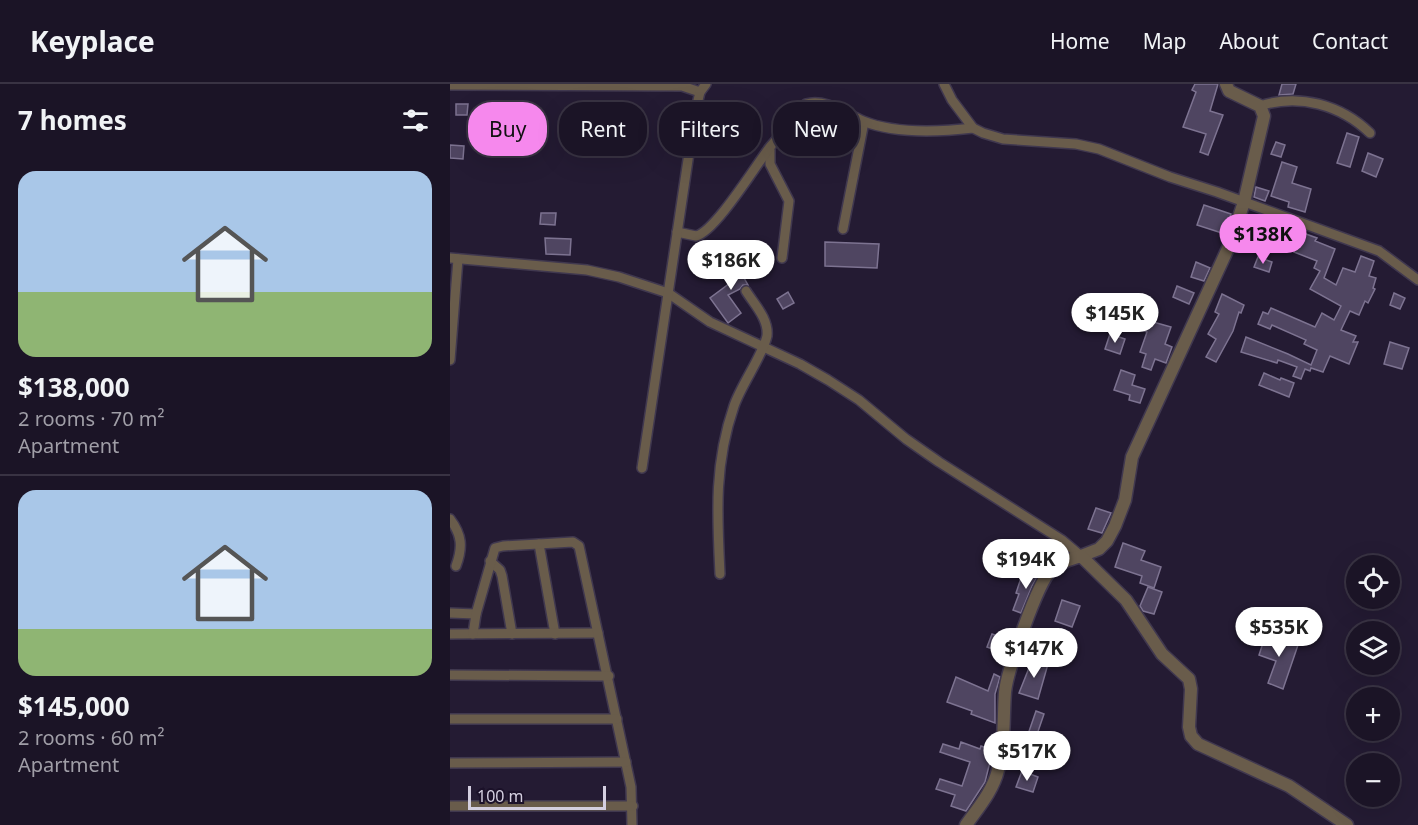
<!DOCTYPE html>
<meta charset="utf-8">
<style>
body{margin:0;font-family:"Noto Sans",sans-serif;background:#282132;color:#f1f3f6;height:100vh;display:flex;flex-direction:column;font-size:22px;white-space:nowrap}
*{box-sizing:border-box;margin:0}
p{font-size:20px;color:#a09ea7}
.icon{flex:none;width:33px;height:33px;fill:none;stroke:currentColor;stroke-width:2;stroke-linecap:round;stroke-linejoin:round}
.map{position:relative;flex:1;overflow:hidden}
.panel{display:flex;flex-direction:column;background:#1b1426;width:450px}
.panel>*{flex:none}
.hud{position:absolute;left:18px;top:18px;width:570px;height:54px;display:flex;gap:12px}
.tools{position:absolute;left:896px;top:471px;display:grid;gap:12px}
.tools a{display:grid;place-items:center;width:54px;height:54px;border-radius:50%;background:#1b1426;box-shadow:0 6px 24px #0002,0 0 0 2px #393343;font-size:30px}
.scale{position:absolute;left:18px;bottom:15px;width:138px;box-sizing:border-box;padding-left:6px;border:3px solid #d4cfe0;border-top:0;font-size:16px;line-height:21px;white-space:nowrap;color:#d4cfe0;-webkit-text-stroke:4px #1b1129;paint-order:stroke}
.price{position:absolute;translate:-50% -51px;padding:0 14px;border-radius:21px;background:#fff;color:#222;font-size:20px;line-height:39px;filter:drop-shadow(0 2px 3px #0008)}
.price::after{content:'';position:absolute;left:50%;top:36px;width:18px;height:14px;margin-left:-9px;background:inherit;clip-path:polygon(0 0,100% 0,50% 100%)}
.price.selected{background:#f688ed;color:#111}
ul{padding:0;list-style:none}
li{display:grid;align-content:center;gap:12px;height:318px;padding:0 18px}
li+li{border-top:2px solid #393343}
li span{display:grid;place-items:center;height:186px;border-radius:18px;color:#555}
li>.icon{margin-inline-start:auto}
span .icon{width:108px;height:108px;fill:#fffc;stroke-width:1}
li b{font-size:26px}
h2{display:flex;justify-content:space-between;align-items:center;height:72px;padding:0 18px;font-size:26px}
.pill{padding:0 21px;border-radius:24px;background:#1b1426;box-shadow:0 6px 24px #0002,0 0 0 2px #393343;font-size:21px;line-height:54px}
.pill.selected{background:#f688ed;color:#111}
header{display:flex;align-items:center;gap:36px;box-sizing:border-box;height:84px;padding:0 30px;background:#1b1426;border-bottom:2px solid #393343}
header strong{font-size:28px}
nav{display:flex;gap:33px;margin-inline-start:auto;font-size:21px}
main{display:flex;flex:1;min-height:0}
.map>svg:first-child{display:block}
.building{fill:#4f4561;stroke:#7d7391;stroke-width:1.5}
.lines{fill:none;stroke-linecap:round;stroke-linejoin:round}
.minor-casing{stroke:#40384f;stroke-width:12}
.tertiary-casing{stroke:#40384f;stroke-width:15}
.minor{stroke:#695c4b;stroke-width:9}
.tertiary{stroke:#695c4b;stroke-width:12}
</style>
<header>
<strong>Keyplace</strong>
<nav><a>Home</a><a>Map</a><a>About</a><a>Contact</a></nav>
</header>
<main>
<section class="panel">
<h2>7 homes<svg class="icon" aria-label="filters" viewBox="0 0 24 24"><path d="M4 7h16M4 17h16"/><circle cx="9" cy="7" r="2"/><circle cx="15" cy="17" r="2"/></svg></h2>
<ul>
<li><span style="background:linear-gradient(#a9c7e8 65%,#8fb573 0)"><svg class="icon" aria-label="home" viewBox="0 0 24 24"><path d="M3 11l9-7 9 7M6 9v11h12V9"/></svg></span><div><b>$138,000</b><p>2 rooms · 70 m²</p><p>Apartment</p></div></li>
<li><span style="background:linear-gradient(#a9c7e8 75%,#8fb573 0)"><svg class="icon" aria-label="home" viewBox="0 0 24 24"><path d="M3 11l9-7 9 7M6 9v11h12V9"/></svg></span><div><b>$145,000</b><p>2 rooms · 60 m²</p><p>Apartment</p></div></li>
</ul>
</section>
<div class="map">
<svg width="968" height="741" viewBox="0 0 968 741">
<rect width="100%" height="100%" fill="#241b33"/>
<g class="building">
<path d="M745 0H768L760 27 773 31 758 71 750 68 756 50 733 43 746 8 742 6Z"/>
<path d="M832 0H846L843 10 829 11Z"/>
<path d="M6 20H18L17 31H6Z"/>
<path d="M897 49 909 53 900 83 887 79Z"/>
<path d="M826 58 835 61 831 73 821 70Z"/>
<path d="M0 61 14 62 13 75 0 74Z"/>
<path d="M918 69 933 75 926 93 912 87Z"/>
<path d="M832 78 847 83 842 99 861 105 855 128 838 123 839 118 821 112Z"/>
<path d="M806 103 819 107 815 117 804 113Z"/>
<path d="M754 121 781 130 775 150 747 141Z"/>
<path d="M91 129H106L105 141 90 140Z"/>
<path d="M853 149 867 154 865 157 885 165 874 194 886 201 893 184 905 188 911 172 924 177 919 192 926 194 923 204 925 205 918 219 915 217 909 231 900 227 891 246 906 252 903 258H908L899 280 880 272 873 288 861 284 860 287 855 285 851 295 843 292 847 283 828 276 827 279 791 268 796 253 838 270 861 281 867 266 854 260 856 256 822 241 820 245 808 240 813 228 818 230 821 224 865 243 872 229 884 236 891 222 860 205 870 187 864 184 867 177 844 168Z"/>
<path d="M95 154 121 155 120 171 96 170Z"/>
<path d="M375 158 429 160 427 184 375 182Z"/>
<path d="M293 169 297 178 289 185 298 201H293L290 205 278 211 291 229 278 239 260 214 280 199 279 196 284 194 275 185Z"/>
<path d="M808 173 822 178 819 188 804 183Z"/>
<path d="M746 178 760 184 754 197 741 193Z"/>
<path d="M727 202 744 209 739 220 723 213Z"/>
<path d="M338 208 344 219 333 225 327 215Z"/>
<path d="M944 209 955 214 950 225 940 221Z"/>
<path d="M772 210 794 221 791 229 789 228 783 247 766 278 756 273 766 255 758 250 769 230 765 228Z"/>
<path d="M682 232 721 243 715 260 722 263 716 279 705 275 701 286 692 283 696 270 690 268 697 248 678 241Z"/>
<path d="M660 250 675 255 670 270 655 265Z"/>
<path d="M940 258 959 264 952 285 934 280Z"/>
<path d="M671 286 685 291 682 301 695 305 690 319 679 316 680 311 664 306Z"/>
<path d="M814 289 830 296 831 294 844 299 839 313 809 301Z"/>
<path d="M646 424 661 429 652 449 638 445Z"/>
<path d="M673 459 695 467 691 476 711 483 704 504 690 499 692 492 665 483Z"/>
<path d="M586 482 593 484 582 502 571 529 563 526 569 510 566 509 571 494 580 497Z"/>
<path d="M698 503 712 508 704 530 693 527 690 522Z"/>
<path d="M612 516 630 522 622 543 605 537Z"/>
<path d="M542 550 561 557 556 570 537 563Z"/>
<path d="M816 550 848 561 833 605 818 599 826 577 809 571Z"/>
<path d="M583 574 598 580 588 615 569 609Z"/>
<path d="M544 590 550 593 545 610V639L521 630 522 627 497 618 506 593 538 607Z"/>
<path d="M586 627 594 630 583 662 575 659Z"/>
<path d="M511 658 530 665 531 662 543 666 535 698 516 727 501 722 505 711 486 705 490 695 512 702 520 678 490 668 493 660 509 665Z"/>
<path d="M572 687 588 693 583 708 566 703Z"/>
</g>
<g class="lines">
<g class="minor-casing">
<g id="minor">
<path d="M494 0 502 16 523 44 533 49 553 55 626 60 649 65 720 93 767 108 929 167 968 196"/>
<path d="M0 1 232 2 250 8"/>
<path d="M810 22C849 9 891 21 920 49"/>
<path d="M320 66V80L339 117 332 174"/>
<path d="M393 145 414 38"/>
<path d="M227 148 246 152C265 148 306 81 320 63 332 49 344 34 356 20 375 14 396 30 413 37 445 50 488 48 523 44"/>
<path d="M0 174 137 186 169 193 218 209 260 238 350 280 378 296 409 316 456 355 489 378 612 456 631 472"/>
<path d="M0 276 8 175"/>
<path d="M192 384 245 29 250 8 256 0"/>
<path d="M0 435C12 451 13 463 6 482"/>
<path d="M89 460 105 550"/>
<path d="M40 477 50 486 52 492 62 550"/>
<path d="M270 490C267 430 264 380 284 322 291 301 313 271 317 252 319 235 304 220 296 207"/>
<path d="M0 529 26 530"/>
<path d="M0 550 148 549"/>
<path d="M23 550 26 530 45 464 53 462 123 458 129 462 181 703 182 741"/>
<path d="M0 591 159 592"/>
<path d="M0 635H167"/>
<path d="M0 679 176 678"/>
<path d="M0 722H183"/>
</g>
</g>
<g class="tertiary-casing">
<g id="tertiary">
<path d="M631 472 649 465 657 457 665 442 675 416 682 373 780 160 794 118 814 32 810 22 779 7 776 0"/>
<path d="M516 741C528 724 543 707 548 686 555 661 553 634 555 608 557 588 588 496 602 485 609 478 622 475 631 472L676 516 712 570 739 595 741 605 739 643 741 652 748 660 839 702 897 741"/>
</g>
</g>
<use href="#minor" class="minor"/>
<use href="#tertiary" class="tertiary"/>
</g>
</svg>
<div class="tools">
<a><svg class="icon" aria-label="locate" viewBox="0 0 24 24"><circle cx="12" cy="12" r="6"/><path d="M12 2v4M12 18v4M2 12h4M18 12h4"/></svg></a>
<a><svg class="icon" aria-label="layers" viewBox="0 0 24 24"><path d="M12 4l9 5-9 5-9-5zM3 14l9 5 9-5"/></svg></a>
<a>+</a>
<a>−</a>
</div>
<div class="scale">100 m</div>
<b class="price selected" style="left:813px;top:181px">$138K</b>
<b class="price" style="left:281px;top:207px">$186K</b>
<b class="price" style="left:665px;top:260px">$145K</b>
<b class="price" style="left:576px;top:506px">$194K</b>
<b class="price" style="left:829px;top:574px">$535K</b>
<b class="price" style="left:584px;top:595px">$147K</b>
<b class="price" style="left:577px;top:698px">$517K</b>
<div class="hud">
<a class="pill selected">Buy</a>
<a class="pill">Rent</a>
<a class="pill">Filters</a>
<a class="pill">New</a>
</div>
</div>
</main>
